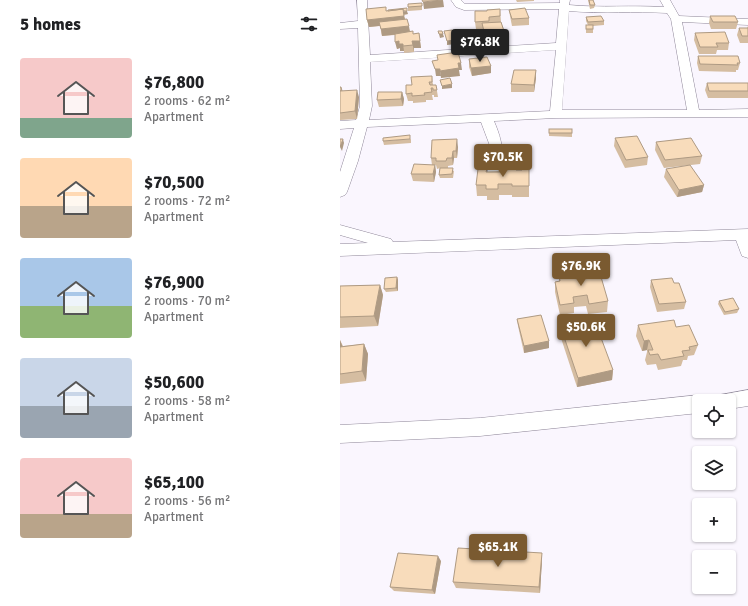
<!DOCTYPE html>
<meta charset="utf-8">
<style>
body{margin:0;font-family:Signika,sans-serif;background:#f2f2f2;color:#202124;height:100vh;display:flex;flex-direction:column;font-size:15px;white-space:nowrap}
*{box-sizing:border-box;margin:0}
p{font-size:13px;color:#757577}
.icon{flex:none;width:22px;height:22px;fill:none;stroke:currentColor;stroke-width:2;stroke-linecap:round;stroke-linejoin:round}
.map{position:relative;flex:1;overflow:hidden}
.side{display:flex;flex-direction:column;background:#fff;width:340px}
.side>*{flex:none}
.buttons{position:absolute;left:352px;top:394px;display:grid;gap:8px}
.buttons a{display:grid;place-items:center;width:44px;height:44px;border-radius:4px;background:#fff;box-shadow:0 1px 3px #0004;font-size:20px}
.price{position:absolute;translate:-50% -34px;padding:0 9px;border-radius:4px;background:#7a5a30;color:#fff;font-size:13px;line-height:26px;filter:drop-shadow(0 1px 2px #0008)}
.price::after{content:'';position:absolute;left:50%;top:24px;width:12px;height:9px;margin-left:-6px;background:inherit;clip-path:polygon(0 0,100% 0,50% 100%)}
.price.on{background:#222;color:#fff}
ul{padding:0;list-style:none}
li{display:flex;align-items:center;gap:12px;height:100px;padding:0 20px}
li span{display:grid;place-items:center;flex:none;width:112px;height:80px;border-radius:4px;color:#555}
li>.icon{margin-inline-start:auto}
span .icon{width:48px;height:48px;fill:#fffc;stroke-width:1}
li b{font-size:17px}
h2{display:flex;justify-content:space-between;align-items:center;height:48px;padding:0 20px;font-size:17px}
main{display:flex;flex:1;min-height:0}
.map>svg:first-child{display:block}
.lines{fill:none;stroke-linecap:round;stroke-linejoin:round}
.minor-casing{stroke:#8f8799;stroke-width:1}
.minor{fill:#fff;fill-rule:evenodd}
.wall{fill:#d5bda1}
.shaded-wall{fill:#ae9a83}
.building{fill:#f8dcbb;stroke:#ae9a83}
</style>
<main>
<section class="side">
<h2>5 homes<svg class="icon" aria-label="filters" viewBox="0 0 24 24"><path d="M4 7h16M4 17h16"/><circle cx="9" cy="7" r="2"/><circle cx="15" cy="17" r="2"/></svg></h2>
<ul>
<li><span style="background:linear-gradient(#f6c9c9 75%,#7fa58c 0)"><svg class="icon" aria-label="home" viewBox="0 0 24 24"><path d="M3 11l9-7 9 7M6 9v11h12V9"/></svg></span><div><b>$76,800</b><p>2 rooms · 62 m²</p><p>Apartment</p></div></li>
<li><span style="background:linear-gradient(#ffd9b3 60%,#b9a48a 0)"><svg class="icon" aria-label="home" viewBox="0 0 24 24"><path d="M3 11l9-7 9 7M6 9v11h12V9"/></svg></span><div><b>$70,500</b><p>2 rooms · 72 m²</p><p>Apartment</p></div></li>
<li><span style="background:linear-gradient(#a9c7e8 60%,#8fb573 0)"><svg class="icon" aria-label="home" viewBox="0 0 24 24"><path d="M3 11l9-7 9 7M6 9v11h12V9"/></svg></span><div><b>$76,900</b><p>2 rooms · 70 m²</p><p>Apartment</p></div></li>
<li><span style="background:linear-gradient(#c9d6e8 60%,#9aa5b1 0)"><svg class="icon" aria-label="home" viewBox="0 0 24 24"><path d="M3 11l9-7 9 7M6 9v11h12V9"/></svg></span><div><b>$50,600</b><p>2 rooms · 58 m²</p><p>Apartment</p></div></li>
<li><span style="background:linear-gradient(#f6c9c9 70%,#b9a48a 0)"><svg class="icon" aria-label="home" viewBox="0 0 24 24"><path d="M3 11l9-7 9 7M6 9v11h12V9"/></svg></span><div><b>$65,100</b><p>2 rooms · 56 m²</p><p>Apartment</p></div></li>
</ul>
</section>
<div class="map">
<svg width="408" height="606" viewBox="0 0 408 606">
<rect width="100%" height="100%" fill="#faf6fe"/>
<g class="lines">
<g class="minor-casing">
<g id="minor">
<path d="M17 0H27L30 55 216 43 219 9 124 10 116 7 111 0H121L125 4 220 3V0H230L229 5C261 8 292 5 324 7L320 0H330L339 16 408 19V25L342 22 359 110 408 109V117L216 118 154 121C163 142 164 154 161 177L159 180 154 181 149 180 147 177 150 146 141 122 27 127 18 161 7 192 5 195 0 197V172L14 128 0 129V121L16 120 20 106 18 28 0 29V23L18 21ZM229 11C262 14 295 11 327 13L331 19 347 110H222ZM216 50 210 111 29 120 32 106 30 62Z"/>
<path d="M0 225 51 239 53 242 408 229V258L402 256 396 240 0 256V244L28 243 0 235Z"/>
<path d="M408 390V406L389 409V401H377L380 395Z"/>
<path d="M359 395 366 398 367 401H359V413L140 436 0 443V425L140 418Z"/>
</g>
</g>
<use href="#minor" class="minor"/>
</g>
<g class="wall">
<path d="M176 0H194V1L177 2Z"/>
<path d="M248 0H253L255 5 254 8 250 9Z"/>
<path d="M82 3V10L68 11V7Z"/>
<path d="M160 9 161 22 165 34V41L146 43 143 29H136L135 22 147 11Z"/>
<path d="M169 10 189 18V25L172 26 170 16Z"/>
<path d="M46 11 68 14 64 15 65 19 70 31 73 34 79 33 81 48H74V52L64 53V51H60V48L57 49 55 35 42 36 40 26 29 27 27 20Z"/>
<path d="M370 16 398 22 396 29H371L369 23Z"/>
<path d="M246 17 264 21V25L253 26V33H246V25H248L246 21Z"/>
<path d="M408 26V43H400L397 35 399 28H407Z"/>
<path d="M355 33 389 43 388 50H377L376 54H359L354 40Z"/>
<path d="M358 56 400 63 398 70H396V72L359 71 357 63Z"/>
<path d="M129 59 151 66V73L132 76 129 67Z"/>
<path d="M196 70V78L194 92H171V84Z"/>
<path d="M92 76 93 85H96L98 97H94V95H92L93 100H86V102L73 103V101H68L66 94 72 85Z"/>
<path d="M367 83 408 91V98H368L365 90Z"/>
<path d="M0 87 2 91 19 97 17 119 0 120Z"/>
<path d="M62 92 64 99 63 106 39 107 37 100Z"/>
<path d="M209 129H232V137L209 136Z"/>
<path d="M275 138 308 157 307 165 285 168 274 146Z"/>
<path d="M71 139V143L44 145 43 141Z"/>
<path d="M316 142 362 156 360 164 324 168 315 150Z"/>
<path d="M118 147 117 158H114L113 165 108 166V168L114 171 113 178H100L99 175 100 168 97 169 96 165H95L96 172 94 182 73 181 71 174 92 165 91 158Z"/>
<path d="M147 169V172L176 170 189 179V197H172V195H159V200H147V196H137L136 185Z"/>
<path d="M326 169 364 185 362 192 337 197 324 177Z"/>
<path d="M219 275 268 301 267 312 248 314 246 306 234 307V313L220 315 215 292V282L219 281Z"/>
<path d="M57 277 58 280V291L46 292 44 289Z"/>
<path d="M311 280 346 302 344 309 317 312 310 287Z"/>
<path d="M40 285 43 295 38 326 0 328V286Z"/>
<path d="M379 301 399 309 397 313 384 315 378 304Z"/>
<path d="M177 319 209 341V348L184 353 178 326Z"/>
<path d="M220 325 273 370 272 380 237 387 220 335Z"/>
<path d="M298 325 336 327 358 345 354 355 348 356 347 360H343L341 366 318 370 316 364 307 365 305 360 307 352V350L302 351 296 336Z"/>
<path d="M0 340 3 346 24 344 28 354 26 381 0 384Z"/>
<path d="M202 560 200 593 116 588 113 582Z"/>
<path d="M101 561 95 594 54 591 50 587Z"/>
</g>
<g class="shaded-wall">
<path d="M103 0 104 7 84 9 83 2Z"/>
<path d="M67 11 68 14 49 16V13Z"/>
<path d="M64 16 66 23 29 27 27 20Z"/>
<path d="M69 26 70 33 42 36 41 29Z"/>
<path d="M99 34H103L104 37 100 38Z"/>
<path d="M115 40 116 44 107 45V41Z"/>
<path d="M59 41 63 44 64 51H60V48L57 49 55 42Z"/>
<path d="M72 41H80L81 48H74V52Z"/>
<path d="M118 63H121L122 70H119L120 76 101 78 100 71Z"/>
<path d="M151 66V73L132 76 131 68Z"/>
<path d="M95 69H100L101 76H96Z"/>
<path d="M196 70V78L194 92V85Z"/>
<path d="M112 84V88L102 89V86Z"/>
<path d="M17 90 19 97 17 119 15 111Z"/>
<path d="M62 92 64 99 63 106 61 99Z"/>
<path d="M3 139 4 143 2 151 0 147Z"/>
<path d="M117 139 118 147 117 158 116 151Z"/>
<path d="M113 151 114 158 113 165 112 158Z"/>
<path d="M95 165 96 172 94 182 93 174Z"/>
<path d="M364 185 362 192 337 197 339 190Z"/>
<path d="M57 277 58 280V291L56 288Z"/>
<path d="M40 285 43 295 38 326 34 316Z"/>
<path d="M0 340 3 348 0 352Z"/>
<path d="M309 340 307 350 302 351 304 341Z"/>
<path d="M209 341V348L184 353V346Z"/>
<path d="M24 344 28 354 26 381 22 371Z"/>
<path d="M273 370 272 380 237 387 238 378Z"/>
<path d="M202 553V560L200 593 199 587Z"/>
<path d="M98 556 101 561 95 594 92 590Z"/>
</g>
<g class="building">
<path d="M82 0H102L83 2Z"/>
<path d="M249 0H253L255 5H250Z"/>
<path d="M82 3V6L68 7V4Z"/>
<path d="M46 7V11L63 9 64 16 27 20 26 9Z"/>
<path d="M67 8V11H64L63 9 48 11V10Z"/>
<path d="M185 8 189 18 172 19 169 10Z"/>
<path d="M160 9V16L149 17V21L135 22V11H147V10Z"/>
<path d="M261 16 264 21 248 22 246 17Z"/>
<path d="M370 16H395L398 22H373Z"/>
<path d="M67 19 69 26 41 29 39 22Z"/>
<path d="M161 22 165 34 145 36 142 23Z"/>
<rect x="246" y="25" width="7" height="4"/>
<path d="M399 28H408V36H402Z"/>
<path d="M112 30 115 40 107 41 104 31Z"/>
<path d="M73 31V34L79 33 80 41H72L73 45 63 46V44H59V41L55 42V34Z"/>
<path d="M98 31H102L103 34H99Z"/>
<path d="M385 32 389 43H376L378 47H360L355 33Z"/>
<path d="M118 52 121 63H118L119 68 100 71V69H95L92 61 98 60 97 55Z"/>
<path d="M358 56H398L400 63H397L398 65 360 64Z"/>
<path d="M147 57 151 66 131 68 129 59Z"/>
<path d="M174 70H196L194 85 171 84Z"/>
<path d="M92 76V82H89L90 85H96L97 90H93V88H91L92 92 84 93 85 95 72 96V93L66 94V85H72L71 77Z"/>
<path d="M110 78 112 84 102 86 100 80Z"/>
<path d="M367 83H408V91H369Z"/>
<path d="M0 87H1L2 91H0Z"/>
<path d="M17 90 15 111 0 113V91Z"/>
<path d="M38 92H62L61 99 37 100Z"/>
<rect x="209" y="129" width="23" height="4"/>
<path d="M70 135V139L43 141V138Z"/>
<path d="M297 136 308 157 286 160 275 138Z"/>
<path d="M351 138 362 156 325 160 316 142Z"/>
<path d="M0 139H3L0 147Z"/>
<path d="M117 139 116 151H113L112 158H107L106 161H96V158H91L92 140Z"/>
<path d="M74 164 95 165 93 174H71Z"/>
<path d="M350 165 364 185 339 190 326 169Z"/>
<path d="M100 168H113L112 174 99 175Z"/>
<path d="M160 168H176V170H182V168H189V186H172V184H158V189H146V185H136L138 169H147L146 172H160Z"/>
<path d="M259 270 268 301 249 304 247 295 233 297 234 303 220 305 215 282 220 281 219 275Z"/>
<path d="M57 277 56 288 44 289 45 278Z"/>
<path d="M332 278 334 283H339L346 302 319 304 311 280Z"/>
<path d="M40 285 34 316 0 317V286Z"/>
<path d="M393 298 399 309 385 312 379 301Z"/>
<path d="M201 315 209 341 184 346 177 319Z"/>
<path d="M254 319 273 370 238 378 220 325Z"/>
<path d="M334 320 336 327 349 325 358 345 349 347 350 350 342 351 344 356 321 360 318 354 310 355 308 350H313L309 340 304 341 298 325Z"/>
<path d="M24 344 22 371 0 374V347Z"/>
<path d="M118 548 202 553 199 587 113 582Z"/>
<path d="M58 553 98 556 92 590 50 587Z"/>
</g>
</svg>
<div class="buttons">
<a><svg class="icon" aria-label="locate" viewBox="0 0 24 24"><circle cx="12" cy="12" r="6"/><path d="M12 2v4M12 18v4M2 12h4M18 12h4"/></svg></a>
<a><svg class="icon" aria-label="layers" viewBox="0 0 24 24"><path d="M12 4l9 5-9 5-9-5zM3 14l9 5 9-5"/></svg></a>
<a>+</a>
<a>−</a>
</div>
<b class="price on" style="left:140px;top:63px">$76.8K</b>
<b class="price" style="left:163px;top:178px">$70.5K</b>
<b class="price" style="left:241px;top:287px">$76.9K</b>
<b class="price" style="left:246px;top:348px">$50.6K</b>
<b class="price" style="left:158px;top:568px">$65.1K</b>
</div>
</main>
